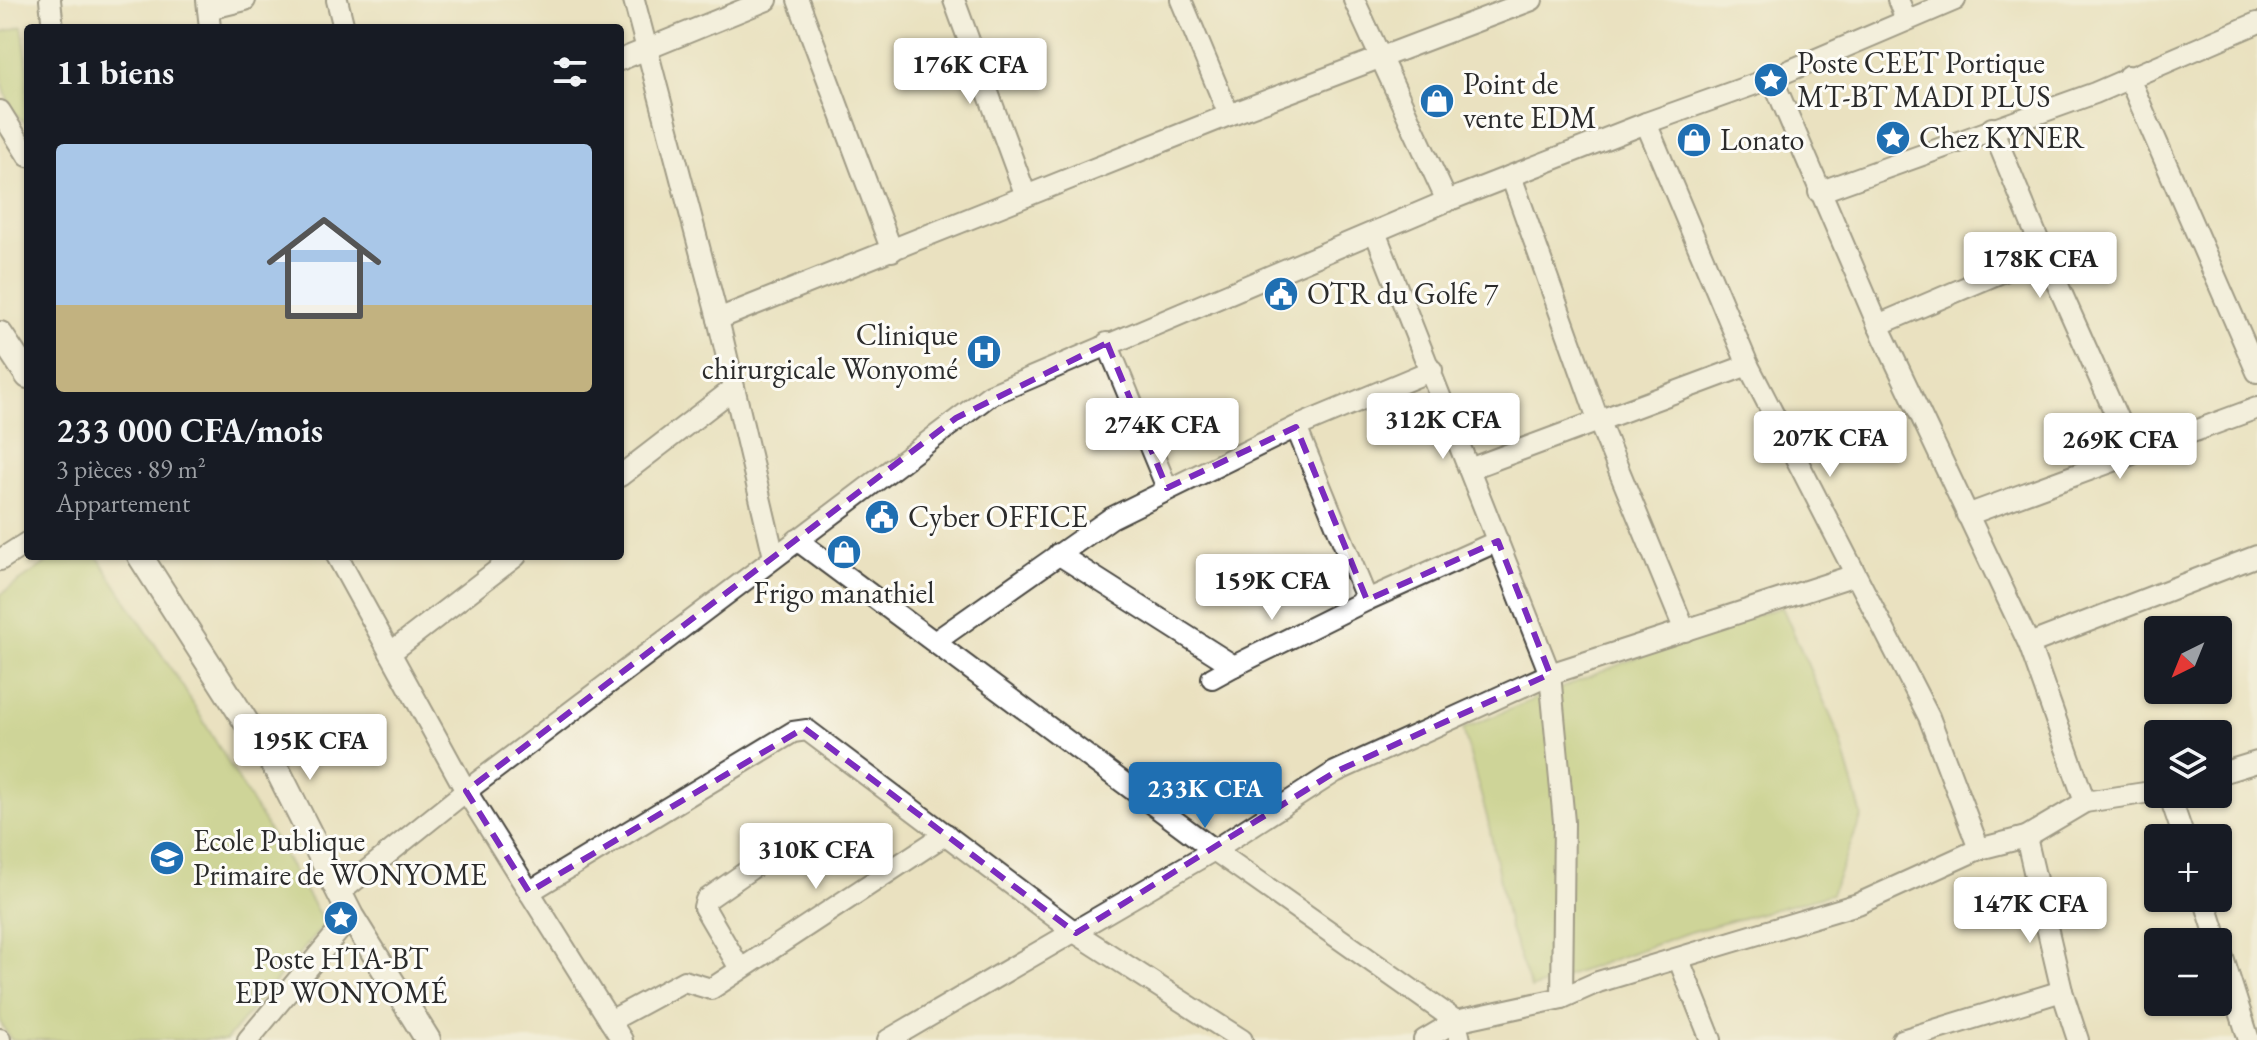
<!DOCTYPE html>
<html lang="fr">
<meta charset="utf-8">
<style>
body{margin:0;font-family:"EB Garamond",serif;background:#242831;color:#f1f3f6;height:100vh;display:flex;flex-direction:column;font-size:30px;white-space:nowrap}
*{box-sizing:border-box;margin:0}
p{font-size:26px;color:#9ea1a6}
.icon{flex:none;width:44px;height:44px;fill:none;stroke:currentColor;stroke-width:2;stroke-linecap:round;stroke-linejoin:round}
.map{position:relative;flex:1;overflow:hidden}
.sheet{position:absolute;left:24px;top:24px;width:600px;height:536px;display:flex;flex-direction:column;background:#171b24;border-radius:8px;box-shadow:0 2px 6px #0004}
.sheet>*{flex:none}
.needle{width:52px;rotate:223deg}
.tools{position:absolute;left:2144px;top:616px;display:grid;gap:16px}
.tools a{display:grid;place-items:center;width:88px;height:88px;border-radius:8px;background:#171b24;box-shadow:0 2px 6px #0004;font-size:40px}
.price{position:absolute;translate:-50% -68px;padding:0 18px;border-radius:8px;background:#fff;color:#222;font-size:26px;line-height:52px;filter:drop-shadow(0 2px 4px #0008)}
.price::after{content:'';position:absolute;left:50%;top:48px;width:24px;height:18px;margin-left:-12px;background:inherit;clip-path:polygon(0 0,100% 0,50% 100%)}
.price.active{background:#1f6fb2;color:#fff}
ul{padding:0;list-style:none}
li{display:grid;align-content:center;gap:16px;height:424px;padding:0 32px}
li span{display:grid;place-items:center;height:248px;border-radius:8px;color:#555}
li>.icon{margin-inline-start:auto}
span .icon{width:144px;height:144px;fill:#fffc;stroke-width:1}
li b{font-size:34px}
h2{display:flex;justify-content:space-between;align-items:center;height:96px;padding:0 32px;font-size:34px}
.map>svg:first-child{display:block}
.green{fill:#aec468;stroke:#6c784a;stroke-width:2}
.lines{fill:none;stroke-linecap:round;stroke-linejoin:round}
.minor-casing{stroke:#484641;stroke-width:24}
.major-casing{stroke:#484641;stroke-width:28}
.minor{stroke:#fff;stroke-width:20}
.major{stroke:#fff;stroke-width:24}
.marked{fill:none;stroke:#7b2cbf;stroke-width:6;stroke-dasharray:16 10;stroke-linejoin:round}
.labels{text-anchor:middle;stroke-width:6;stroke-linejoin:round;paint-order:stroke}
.poi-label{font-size:30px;fill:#2b2b2b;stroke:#fdfcf7;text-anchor:start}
</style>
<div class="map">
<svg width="2257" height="1040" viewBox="0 0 2257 1040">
<rect width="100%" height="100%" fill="#fdfcf7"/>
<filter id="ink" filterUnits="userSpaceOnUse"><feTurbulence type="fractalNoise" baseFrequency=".0125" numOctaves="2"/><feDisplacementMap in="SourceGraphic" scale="16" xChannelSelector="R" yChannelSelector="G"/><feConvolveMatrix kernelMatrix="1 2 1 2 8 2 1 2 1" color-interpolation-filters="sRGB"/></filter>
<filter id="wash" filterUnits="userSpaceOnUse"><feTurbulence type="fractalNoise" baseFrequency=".006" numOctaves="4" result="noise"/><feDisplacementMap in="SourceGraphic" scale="32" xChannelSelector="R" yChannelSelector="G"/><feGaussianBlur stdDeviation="1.8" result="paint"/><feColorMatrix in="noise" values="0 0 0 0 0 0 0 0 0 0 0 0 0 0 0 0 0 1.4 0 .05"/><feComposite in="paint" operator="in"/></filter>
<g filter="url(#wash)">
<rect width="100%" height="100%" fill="#eae1c0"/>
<g class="green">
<path d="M22 26 28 67 26 123C0 106 0 67 0 33Z"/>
<path d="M56 556H97L183 687 325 924 226 1040H11L0 1022V595Z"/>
<path d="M1782 607 1839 735 1862 816 1831 894 1687 933 1531 989 1509 927 1488 821 1463 729C1568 685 1673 640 1782 607Z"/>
</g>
</g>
<g filter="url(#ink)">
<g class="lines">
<g class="minor-casing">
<g id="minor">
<path d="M50 0 53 28"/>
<path d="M207 0 210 28"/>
<path d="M337 0 344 28"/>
<path d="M634 0 718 319 774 557"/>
<path d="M798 0 892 251"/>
<path d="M954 0 1026 196"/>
<path d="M1181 0 1229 115"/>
<path d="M1354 0 1447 201"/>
<path d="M1898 0 1906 19"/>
<path d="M208 9 245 0"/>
<path d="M620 60 767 0"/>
<path d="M2128 76 2257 372"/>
<path d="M1772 78 1878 325 2029 644 2085 802"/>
<path d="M0 111 28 156"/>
<path d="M1646 123 1748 365 1929 717 1979 849"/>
<path d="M1992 128 2044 254 2133 453"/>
<path d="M1511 176 1599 422 1685 631"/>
<path d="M1819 192 2095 93 2257 23"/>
<path d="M1375 232 1550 674 1564 822 1562 998"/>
<path d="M718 319 1229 115 1532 0"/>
<path d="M1878 325 2044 254"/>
<path d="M1107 343 1167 488"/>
<path d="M1296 427 1367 600"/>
<path d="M1469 469 1748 365"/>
<path d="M620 476 733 389"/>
<path d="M1967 515 2257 408"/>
<path d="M797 540 1214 850 1456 1021 1460 1040"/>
<path d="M1058 554 1234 666 1367 600 1498 541"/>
<path d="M337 556 466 791 622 1040"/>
<path d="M0 560 28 542"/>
<path d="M936 641 1111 518 1296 427 1432 370"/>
<path d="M2029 644 2257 556"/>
<path d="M390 653 516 556"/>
<path d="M1212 678 1234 666"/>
<path d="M2218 774 2257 762"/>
<path d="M2169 794 2184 838"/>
<path d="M2026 837 2062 991 2078 1040"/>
<path d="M529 892 793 732 807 730 1076 933 1242 1040"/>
<path d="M339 893 466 791 990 395 1447 201 1646 123 1772 78 1955 0"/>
<path d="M2204 898 2249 1040"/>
<path d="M1679 960 1711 1040"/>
<path d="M739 967 704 907 706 900 765 859"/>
<path d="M610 1021 684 981 711 989 946 834"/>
<path d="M0 1039V1040"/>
<path d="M248 1040 351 916"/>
<path d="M888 1040 1214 850 1335 772 1550 674 1855 575"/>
<path d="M1424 1040 1456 1021 1562 998 1598 982 1858 904 1979 849 2026 837 2085 802 2158 791"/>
<path d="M1902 1040 2062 991"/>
</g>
</g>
<g class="major-casing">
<g id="major">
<path d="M0 334 28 376"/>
<path d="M140 556 280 775 351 916 428 1040"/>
</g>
</g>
<use href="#minor" class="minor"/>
<use href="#major" class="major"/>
</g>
</g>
<path d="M0 0H2257V1040H0ZM1107 343 1167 488 1296 427 1367 600 1498 541 1550 674 1335 772 1076 933 804 728 529 892 466 791 956 418Z" fill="#eae1c0" fill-opacity=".55" fill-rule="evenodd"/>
<path class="marked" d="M1107 343 1167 488 1296 427 1367 600 1498 541 1550 674 1335 772 1076 933 804 728 529 892 466 791 956 418Z"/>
<defs>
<g id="sight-disc" transform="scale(1.8)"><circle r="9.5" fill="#1f6fb2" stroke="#fdfcf7"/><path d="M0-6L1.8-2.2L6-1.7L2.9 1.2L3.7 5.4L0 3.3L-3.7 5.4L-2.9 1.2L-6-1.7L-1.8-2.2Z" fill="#fff"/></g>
<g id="shop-disc" transform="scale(1.8)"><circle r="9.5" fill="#1f6fb2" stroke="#fdfcf7"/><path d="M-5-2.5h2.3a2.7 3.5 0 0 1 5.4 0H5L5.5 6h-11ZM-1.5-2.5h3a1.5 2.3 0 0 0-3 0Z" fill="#fff"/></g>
<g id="civic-disc" transform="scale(1.8)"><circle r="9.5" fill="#1f6fb2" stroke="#fdfcf7"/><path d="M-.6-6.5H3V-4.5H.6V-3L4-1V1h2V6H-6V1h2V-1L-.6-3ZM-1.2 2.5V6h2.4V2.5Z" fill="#fff"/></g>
<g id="hospital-disc" transform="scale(1.8)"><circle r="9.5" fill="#1f6fb2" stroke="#fdfcf7"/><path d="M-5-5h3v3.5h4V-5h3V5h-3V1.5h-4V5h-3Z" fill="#fff"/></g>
<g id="school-disc" transform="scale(1.8)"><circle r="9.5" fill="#1f6fb2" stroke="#fdfcf7"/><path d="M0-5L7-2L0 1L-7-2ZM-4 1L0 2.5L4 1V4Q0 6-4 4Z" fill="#fff"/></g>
</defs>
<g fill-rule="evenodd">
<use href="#sight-disc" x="1771" y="80"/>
<use href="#shop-disc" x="1437" y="101"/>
<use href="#sight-disc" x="1893" y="138"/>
<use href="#shop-disc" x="1694" y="140"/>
<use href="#civic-disc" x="1281" y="294"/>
<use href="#hospital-disc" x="984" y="352"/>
<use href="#civic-disc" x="882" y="517"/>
<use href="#shop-disc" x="844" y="552"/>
<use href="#school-disc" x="167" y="858"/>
<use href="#sight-disc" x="341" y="918"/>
</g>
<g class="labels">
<g class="poi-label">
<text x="1797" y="73">Poste CEET Portique<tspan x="1797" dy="34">MT-BT MADI PLUS</tspan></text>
<text x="1463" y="94">Point de<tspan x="1463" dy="34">vente EDM</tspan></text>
<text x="1919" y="148">Chez KYNER</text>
<text x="1720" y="150">Lonato</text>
<text x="1307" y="304">OTR du Golfe 7</text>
<text x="958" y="345" text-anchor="end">Clinique<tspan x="958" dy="34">chirurgicale Wonyomé</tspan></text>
<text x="908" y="527">Cyber OFFICE</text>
<text x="844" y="603" text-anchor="middle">Frigo manathiel</text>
<text x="193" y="851">Ecole Publique<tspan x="193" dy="34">Primaire de WONYOME</tspan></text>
<text x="341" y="969" text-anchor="middle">Poste HTA-BT<tspan x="341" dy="34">EPP WONYOMÉ</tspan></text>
</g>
</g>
</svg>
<div class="tools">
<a><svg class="needle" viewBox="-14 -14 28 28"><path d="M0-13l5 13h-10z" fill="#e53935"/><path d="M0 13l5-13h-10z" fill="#9ea1a6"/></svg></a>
<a><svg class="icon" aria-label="layers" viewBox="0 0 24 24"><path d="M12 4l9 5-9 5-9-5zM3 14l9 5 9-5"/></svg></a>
<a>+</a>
<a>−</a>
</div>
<b class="price" style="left:970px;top:106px">176K CFA</b>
<b class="price" style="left:2040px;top:300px">178K CFA</b>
<b class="price" style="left:1443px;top:461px">312K CFA</b>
<b class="price" style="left:1162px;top:466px">274K CFA</b>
<b class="price" style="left:1830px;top:479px">207K CFA</b>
<b class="price" style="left:2120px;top:481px">269K CFA</b>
<b class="price" style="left:1272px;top:622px">159K CFA</b>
<b class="price" style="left:310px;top:782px">195K CFA</b>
<b class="price active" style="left:1205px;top:830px">233K CFA</b>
<b class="price" style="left:816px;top:891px">310K CFA</b>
<b class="price" style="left:2030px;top:945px">147K CFA</b>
<section class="sheet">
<h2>11 biens<svg class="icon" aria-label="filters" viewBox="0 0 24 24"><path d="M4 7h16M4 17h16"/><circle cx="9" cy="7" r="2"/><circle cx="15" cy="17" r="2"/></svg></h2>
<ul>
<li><span style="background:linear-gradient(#a9c7e8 65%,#c2b280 0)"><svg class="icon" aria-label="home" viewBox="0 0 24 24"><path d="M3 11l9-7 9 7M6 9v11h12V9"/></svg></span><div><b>233 000 CFA/mois</b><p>3 pièces · 89 m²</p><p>Appartement</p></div></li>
</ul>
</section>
</div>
